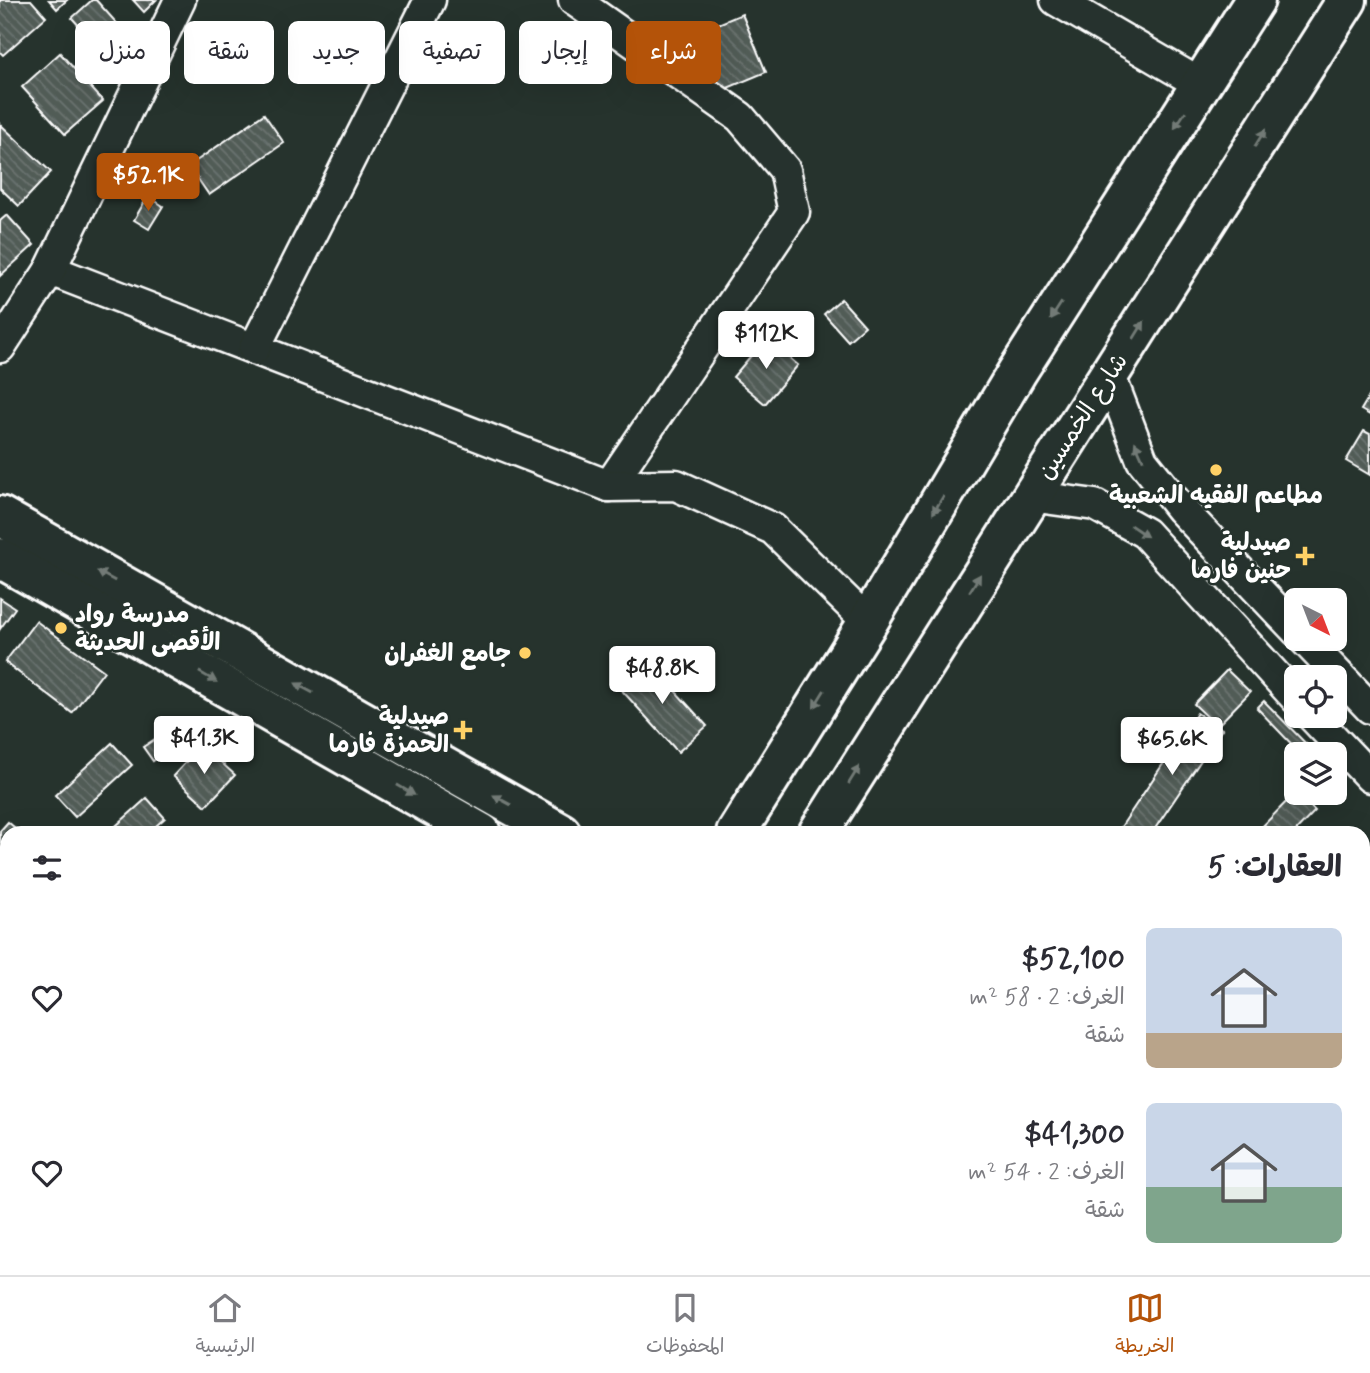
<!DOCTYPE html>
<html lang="ar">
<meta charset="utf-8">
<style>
body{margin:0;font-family:Mynerve,"Playpen Sans Arabic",sans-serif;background:#f2f2f3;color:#2b2b33;direction:rtl;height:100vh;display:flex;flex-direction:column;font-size:26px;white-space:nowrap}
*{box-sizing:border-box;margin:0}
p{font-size:23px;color:#7c7c81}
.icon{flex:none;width:38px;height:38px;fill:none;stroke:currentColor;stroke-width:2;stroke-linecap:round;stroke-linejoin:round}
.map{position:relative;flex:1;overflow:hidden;direction:ltr}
.drawer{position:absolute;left:0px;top:826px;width:1370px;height:450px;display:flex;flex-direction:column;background:#fff;border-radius:21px 21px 0 0;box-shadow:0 7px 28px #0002;direction:rtl}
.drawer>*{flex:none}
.top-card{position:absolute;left:21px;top:21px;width:700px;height:63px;direction:rtl;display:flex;gap:14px}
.needle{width:46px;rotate:138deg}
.controls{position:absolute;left:1284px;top:588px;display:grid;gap:14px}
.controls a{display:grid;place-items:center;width:63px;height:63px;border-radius:10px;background:#fff;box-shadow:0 7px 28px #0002;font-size:35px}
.price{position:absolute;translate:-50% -60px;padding:0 16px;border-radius:7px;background:#fff;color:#222;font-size:23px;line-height:46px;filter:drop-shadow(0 2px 4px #0008)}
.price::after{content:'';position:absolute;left:50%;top:42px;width:21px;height:16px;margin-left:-10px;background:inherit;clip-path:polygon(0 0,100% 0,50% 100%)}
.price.current{background:#b45309;color:#fff}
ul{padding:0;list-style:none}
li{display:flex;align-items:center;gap:21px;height:175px;padding:0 28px}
li span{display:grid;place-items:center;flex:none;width:196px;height:140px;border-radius:10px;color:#555}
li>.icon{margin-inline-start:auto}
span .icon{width:84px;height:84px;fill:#fffc;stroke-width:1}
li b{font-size:30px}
h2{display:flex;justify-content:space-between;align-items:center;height:84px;padding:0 28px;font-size:30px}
.chip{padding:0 24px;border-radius:10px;background:#fff;box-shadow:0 7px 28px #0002;font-size:24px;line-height:63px}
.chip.current{background:#b45309;color:#fff}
.tabs{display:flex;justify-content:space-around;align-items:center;height:98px;border-top:2px solid #e1e1e2;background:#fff;font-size:19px;color:#7c7c81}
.tabs a{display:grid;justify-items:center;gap:4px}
.tabs .current{color:#b45309}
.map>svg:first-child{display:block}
.building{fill:url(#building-back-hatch);stroke:#fff;stroke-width:2}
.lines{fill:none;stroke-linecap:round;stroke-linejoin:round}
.street-casing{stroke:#fff;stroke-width:35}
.secondary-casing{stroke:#fff;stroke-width:44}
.primary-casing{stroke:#fff;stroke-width:44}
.street{stroke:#26332d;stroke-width:30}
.secondary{stroke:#26332d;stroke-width:38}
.primary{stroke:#26332d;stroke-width:38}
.oneway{fill:#727a76}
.poi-dot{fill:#ffd166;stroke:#26332d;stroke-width:2.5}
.labels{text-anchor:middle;stroke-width:5;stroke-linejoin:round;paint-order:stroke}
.street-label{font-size:24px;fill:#fff;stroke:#26332d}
.poi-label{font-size:24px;font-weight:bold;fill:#fff;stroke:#26332d;text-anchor:end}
</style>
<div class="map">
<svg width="1370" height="1275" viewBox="0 0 1370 1275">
<defs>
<pattern id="building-back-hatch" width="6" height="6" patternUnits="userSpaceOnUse" patternTransform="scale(1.75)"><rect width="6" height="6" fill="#515c57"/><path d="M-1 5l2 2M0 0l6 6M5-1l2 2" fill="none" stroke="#6b7470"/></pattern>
</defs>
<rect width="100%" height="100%" fill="#26332d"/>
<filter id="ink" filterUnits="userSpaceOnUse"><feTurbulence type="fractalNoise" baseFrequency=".0143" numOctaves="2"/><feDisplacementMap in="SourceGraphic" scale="14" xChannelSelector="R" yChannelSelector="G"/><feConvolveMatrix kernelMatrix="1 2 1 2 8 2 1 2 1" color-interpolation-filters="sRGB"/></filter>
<g filter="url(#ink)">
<g class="building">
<path d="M0 0H31L46 17 3 55 0 52Z"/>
<path d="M49 0H67L57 9Z"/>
<path d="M92 0H96L138 47 116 67 72 18Z"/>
<path d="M133 0H156L144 12Z"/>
<path d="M742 14 766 72 718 92 694 34Z"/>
<path d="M60 53 103 101 65 134 22 87Z"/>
<path d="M264 114 284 143 209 195 189 166Z"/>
<path d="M0 124 51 172 19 206 0 188Z"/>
<path d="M148 196 163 206 149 229 134 220Z"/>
<path d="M7 215 34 245 0 276V221Z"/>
<path d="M841 299 865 326 848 341 824 314Z"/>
<path d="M766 338 798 365 765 404 733 377Z"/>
<path d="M1370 395V415L1361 410Z"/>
<path d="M1364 431 1370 434V475L1346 461Z"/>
<path d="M0 598 15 608 0 629Z"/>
<path d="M36 621 104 671 72 713 5 662Z"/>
<path d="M646 659 707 726 678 752 617 685Z"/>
<path d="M1227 670 1250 692 1217 726 1194 704Z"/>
<path d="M1264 701 1315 753 1301 754 1257 708Z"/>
<path d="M1197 713 1222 729 1152 833H1117Z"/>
<path d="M161 735 171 748 153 761 143 747Z"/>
<path d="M112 743 132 765 75 817 55 795Z"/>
<path d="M202 745 235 775 206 806 173 776Z"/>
<path d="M1296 792 1315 811 1294 833H1256Z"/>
<path d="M147 798 165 818 148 833H108Z"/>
<path d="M8 822 21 833H7V877L0 871V831Z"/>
<path d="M7 1066V1106L0 1101V1076Z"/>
<path d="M1370 1121V1166L1363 1172V1126Z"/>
<path d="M0 1131 7 1137V1176L0 1184Z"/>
<path d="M259 1269H306L301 1275H266Z"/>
<path d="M347 1269H427L430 1272 426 1275H353Z"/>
<path d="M1048 1269H1118L1123 1275H1054Z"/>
<path d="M1264 1269H1323L1322 1275H1263Z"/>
</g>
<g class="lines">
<g class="street-casing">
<g id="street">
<path d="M574 0 740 117 785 170 794 212 609 486"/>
<path d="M1056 0 1202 85"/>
<path d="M50 270 609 486 676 485 773 529 868 622"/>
<path d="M0 347 50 270 180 0"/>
<path d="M254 349 430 0"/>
<path d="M1110 376 1142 460 1181 509 1297 631"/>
<path d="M1030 496 1095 505 1145 533 1297 699"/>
<path d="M1304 639 1370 708"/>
<path d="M1312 716 1370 777"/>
<path d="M0 888 7 892"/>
<path d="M0 962 7 949"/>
<path d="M1363 1049 1370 1056"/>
<path d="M1363 1265 1370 1256"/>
<path d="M683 1269 689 1275"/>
<path d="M1028 1269 1034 1275"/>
<path d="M126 1275 129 1269"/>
<path d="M981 1275 986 1269"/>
</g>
</g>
<g class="secondary-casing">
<g id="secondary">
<path d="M0 516 561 833"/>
<path d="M0 558 481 833"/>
</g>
</g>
<g class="primary-casing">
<g id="primary">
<path d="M736 833 868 622 1017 372 1255 0"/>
<path d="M818 833 1347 0"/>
<path d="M470 1275 474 1269"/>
<path d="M548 1275 552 1269"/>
</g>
</g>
<use href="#street" class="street"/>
<use href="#secondary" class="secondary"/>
<use href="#primary" class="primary"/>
</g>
<defs><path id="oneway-solid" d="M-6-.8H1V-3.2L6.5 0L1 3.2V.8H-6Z" transform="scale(1.75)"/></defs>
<g class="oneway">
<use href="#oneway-solid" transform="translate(1180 120) rotate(123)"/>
<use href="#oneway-solid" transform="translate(1260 138) rotate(-58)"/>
<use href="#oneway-solid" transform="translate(1056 311) rotate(123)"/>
<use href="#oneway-solid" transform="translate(1139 330) rotate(-58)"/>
<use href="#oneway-solid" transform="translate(1139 451) rotate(-114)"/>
<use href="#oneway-solid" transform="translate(938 505) rotate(121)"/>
<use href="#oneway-solid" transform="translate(1139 531) rotate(34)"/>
<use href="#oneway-solid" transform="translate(106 576) rotate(-151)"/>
<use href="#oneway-solid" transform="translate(975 583) rotate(-58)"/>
<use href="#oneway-solid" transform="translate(208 677) rotate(30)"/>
<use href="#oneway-solid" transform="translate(304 688) rotate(-151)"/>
<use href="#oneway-solid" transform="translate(819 699) rotate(122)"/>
<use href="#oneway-solid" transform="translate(854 775) rotate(-58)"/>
<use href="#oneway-solid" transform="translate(406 790) rotate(30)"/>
<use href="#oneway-solid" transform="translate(502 800) rotate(-151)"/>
</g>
</g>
<g class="poi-dot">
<circle cx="1216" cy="470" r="7"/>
<path d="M1301.5 545.5h7v7h7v7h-7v7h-7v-7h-7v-7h7z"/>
<circle cx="61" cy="628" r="7"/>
<circle cx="525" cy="653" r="7"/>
<path d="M459.5 719.5h7v7h7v7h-7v7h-7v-7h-7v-7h7z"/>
</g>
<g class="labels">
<g class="street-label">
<text transform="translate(1082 416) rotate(-57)" y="8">شارع الخمسين</text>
</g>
<g class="poi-label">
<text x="1216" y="503" text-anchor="middle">مطاعم الفقيه الشعبية</text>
<text x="1291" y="550">صيدلية<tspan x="1291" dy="28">حنين فارما</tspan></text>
<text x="75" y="622" text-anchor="start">مدرسة رواد<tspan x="75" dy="28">الأقصى الحديثة</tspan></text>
<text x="511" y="661">جامع الغفران</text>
<text x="449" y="724">صيدلية<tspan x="449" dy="28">الحمزة فارما</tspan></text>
</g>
</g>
</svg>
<div class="controls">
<a><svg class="needle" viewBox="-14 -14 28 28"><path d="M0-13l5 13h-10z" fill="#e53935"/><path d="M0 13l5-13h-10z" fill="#7c7c81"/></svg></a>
<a><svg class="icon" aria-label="locate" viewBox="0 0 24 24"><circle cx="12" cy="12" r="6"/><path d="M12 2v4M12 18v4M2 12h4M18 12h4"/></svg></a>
<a><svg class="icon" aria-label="layers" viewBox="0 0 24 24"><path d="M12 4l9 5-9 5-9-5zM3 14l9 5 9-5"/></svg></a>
</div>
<b class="price current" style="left:148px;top:213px">$52.1K</b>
<b class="price" style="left:766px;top:371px">$112K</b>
<b class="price" style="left:662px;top:706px">$48.8K</b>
<b class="price" style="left:204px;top:776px">$41.3K</b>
<b class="price" style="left:1172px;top:777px">$65.6K</b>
<div class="top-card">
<a class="chip current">شراء</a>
<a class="chip">إيجار</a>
<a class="chip">تصفية</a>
<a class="chip">جديد</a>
<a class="chip">شقة</a>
<a class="chip">منزل</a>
</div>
<section class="drawer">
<h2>العقارات: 5<svg class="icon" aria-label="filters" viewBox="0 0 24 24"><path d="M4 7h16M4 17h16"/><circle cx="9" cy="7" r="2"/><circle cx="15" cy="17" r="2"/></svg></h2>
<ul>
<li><span style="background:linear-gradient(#c9d6e8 75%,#b9a48a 0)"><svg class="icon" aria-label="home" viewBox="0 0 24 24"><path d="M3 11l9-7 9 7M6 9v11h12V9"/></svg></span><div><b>$52,100</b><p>الغرف: 2 · 58 m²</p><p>شقة</p></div><svg class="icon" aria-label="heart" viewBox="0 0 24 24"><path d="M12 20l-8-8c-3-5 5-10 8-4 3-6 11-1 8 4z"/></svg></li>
<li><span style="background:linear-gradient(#c9d6e8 60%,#7fa58c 0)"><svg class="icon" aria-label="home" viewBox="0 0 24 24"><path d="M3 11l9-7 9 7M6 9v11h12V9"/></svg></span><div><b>$41,300</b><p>الغرف: 2 · 54 m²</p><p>شقة</p></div><svg class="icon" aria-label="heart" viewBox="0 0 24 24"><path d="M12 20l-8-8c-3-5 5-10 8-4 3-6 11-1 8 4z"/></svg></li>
</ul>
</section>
</div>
<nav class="tabs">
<a class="current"><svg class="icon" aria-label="map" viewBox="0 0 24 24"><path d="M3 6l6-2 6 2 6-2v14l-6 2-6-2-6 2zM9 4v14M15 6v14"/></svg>الخريطة</a>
<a><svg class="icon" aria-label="saved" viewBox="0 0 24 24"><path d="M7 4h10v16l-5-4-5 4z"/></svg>المحفوظات</a>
<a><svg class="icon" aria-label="home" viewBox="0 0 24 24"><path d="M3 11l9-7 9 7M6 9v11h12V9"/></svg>الرئيسية</a>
</nav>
